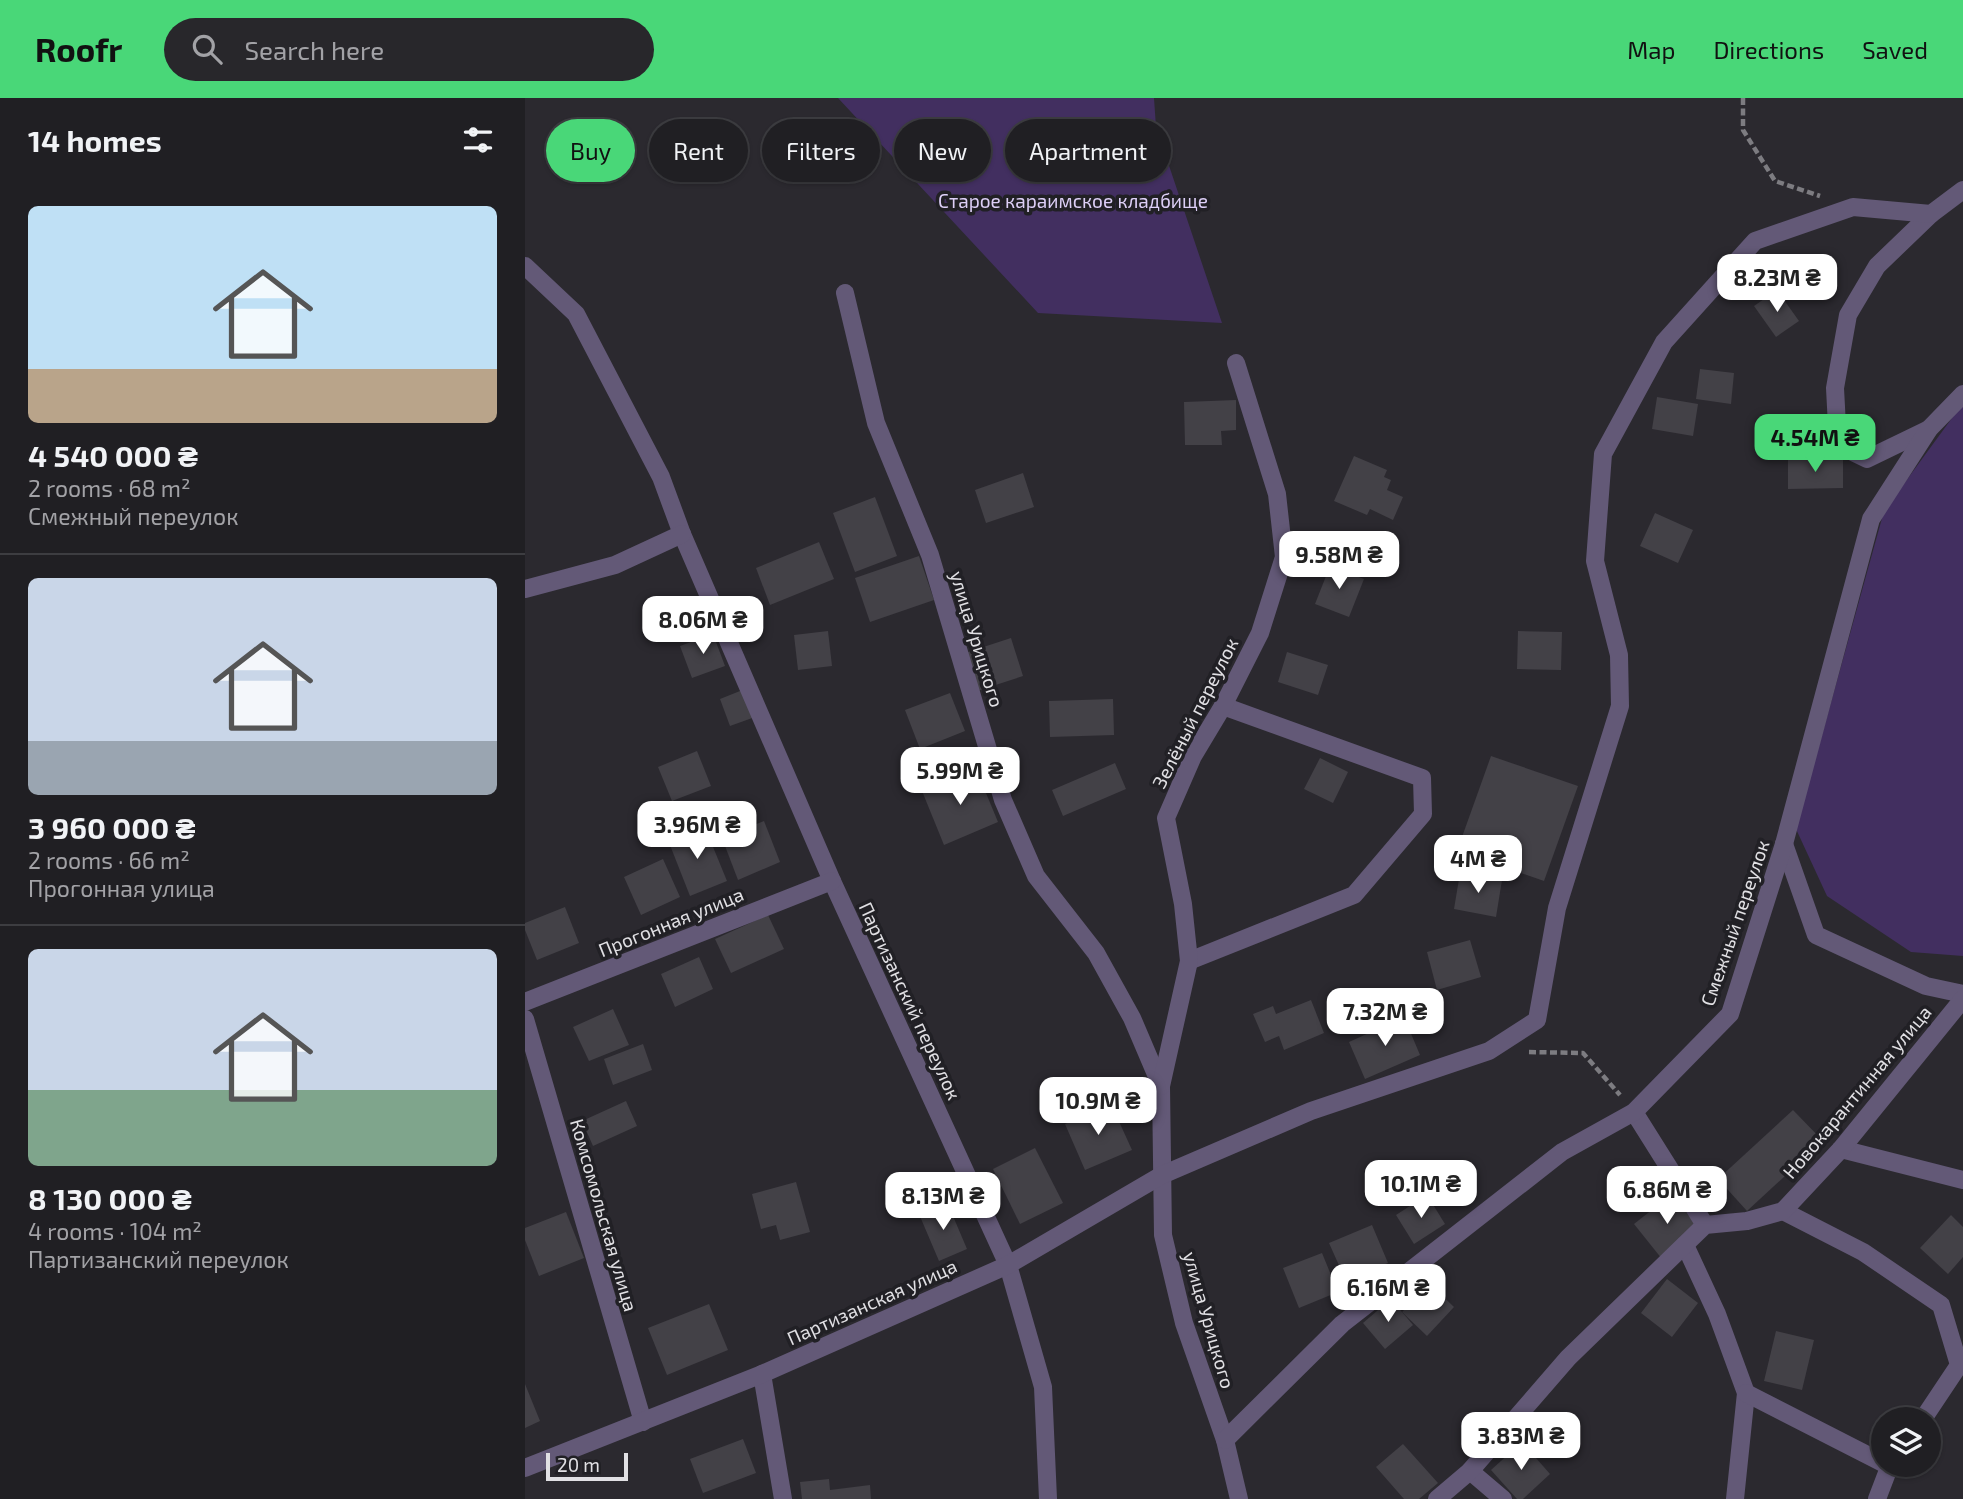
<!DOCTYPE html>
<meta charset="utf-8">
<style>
body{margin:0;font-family:"Exo 2",sans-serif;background:#28272b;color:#f1f3f6;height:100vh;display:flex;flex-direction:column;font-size:26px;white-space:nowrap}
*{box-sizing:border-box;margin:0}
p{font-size:23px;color:#a2a2a6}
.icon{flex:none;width:38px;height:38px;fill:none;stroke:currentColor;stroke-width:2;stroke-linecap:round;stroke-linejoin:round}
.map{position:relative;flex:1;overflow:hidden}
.side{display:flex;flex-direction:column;background:#201f23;width:525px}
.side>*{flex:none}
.top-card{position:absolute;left:21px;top:21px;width:665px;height:63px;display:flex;gap:14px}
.fabs{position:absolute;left:1346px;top:1309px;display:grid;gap:14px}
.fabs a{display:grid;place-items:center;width:70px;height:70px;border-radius:50%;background:#201f23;box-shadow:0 2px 5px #0004,0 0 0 2px #3d3d41;font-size:35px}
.scale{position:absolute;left:21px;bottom:18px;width:82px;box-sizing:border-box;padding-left:7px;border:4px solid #e1e0e4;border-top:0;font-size:19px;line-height:24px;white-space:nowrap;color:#e1e0e4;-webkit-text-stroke:5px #212025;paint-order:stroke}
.price{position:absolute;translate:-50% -60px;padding:0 16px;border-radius:14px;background:#fff;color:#222;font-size:23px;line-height:46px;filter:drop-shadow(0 2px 4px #0008)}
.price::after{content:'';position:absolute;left:50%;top:42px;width:21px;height:16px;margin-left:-10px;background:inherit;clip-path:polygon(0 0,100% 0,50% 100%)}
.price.on{background:#49d778;color:#111}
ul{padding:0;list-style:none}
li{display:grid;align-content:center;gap:14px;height:371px;padding:0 28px}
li+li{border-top:2px solid #3d3d41}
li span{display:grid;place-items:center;height:217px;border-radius:10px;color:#555}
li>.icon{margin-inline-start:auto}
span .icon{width:126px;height:126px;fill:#fffc;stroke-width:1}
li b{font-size:30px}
h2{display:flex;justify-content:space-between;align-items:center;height:84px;padding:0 28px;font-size:30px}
.pill{padding:0 24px;border-radius:32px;background:#201f23;box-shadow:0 2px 5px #0004,0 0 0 2px #3d3d41;font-size:24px;line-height:63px}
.pill.on{background:#49d778;color:#111}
header{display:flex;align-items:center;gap:42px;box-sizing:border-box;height:98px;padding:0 35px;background:#49d778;color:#111}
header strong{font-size:33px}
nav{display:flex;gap:38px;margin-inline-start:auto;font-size:24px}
.search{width:490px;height:63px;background:#28272b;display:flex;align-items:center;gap:18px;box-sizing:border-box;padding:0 24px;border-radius:38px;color:#a2a2a6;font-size:26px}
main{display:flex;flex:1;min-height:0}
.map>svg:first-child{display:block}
.green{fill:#422f60}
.building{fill:#434147}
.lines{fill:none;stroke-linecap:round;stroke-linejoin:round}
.path{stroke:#7d7c81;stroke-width:4.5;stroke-dasharray:7 3.5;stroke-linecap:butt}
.minor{stroke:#635977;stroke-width:18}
.labels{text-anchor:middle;stroke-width:7;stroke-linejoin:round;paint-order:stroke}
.park-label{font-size:19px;fill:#ddcff7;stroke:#212025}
.street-label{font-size:19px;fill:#e1e0e4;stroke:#212025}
</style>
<header>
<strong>Roofr</strong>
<div class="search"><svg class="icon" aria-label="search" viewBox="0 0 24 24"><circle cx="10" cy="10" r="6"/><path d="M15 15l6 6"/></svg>Search here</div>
<nav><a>Map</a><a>Directions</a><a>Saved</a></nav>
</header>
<main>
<section class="side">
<h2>14 homes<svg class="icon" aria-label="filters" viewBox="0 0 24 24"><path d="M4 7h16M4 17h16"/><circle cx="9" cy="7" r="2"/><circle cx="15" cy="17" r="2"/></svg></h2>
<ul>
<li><span style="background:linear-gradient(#bfe0f5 75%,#b9a48a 0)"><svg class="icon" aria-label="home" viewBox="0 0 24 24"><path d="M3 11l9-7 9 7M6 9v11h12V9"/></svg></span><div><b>4 540 000 ₴</b><p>2 rooms · 68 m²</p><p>Смежный переулок</p></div></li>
<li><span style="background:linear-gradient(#c9d6e8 75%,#9aa5b1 0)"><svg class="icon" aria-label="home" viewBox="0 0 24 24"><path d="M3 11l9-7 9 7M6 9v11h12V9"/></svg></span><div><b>3 960 000 ₴</b><p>2 rooms · 66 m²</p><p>Прогонная улица</p></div></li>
<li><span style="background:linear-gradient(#c9d6e8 65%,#7fa58c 0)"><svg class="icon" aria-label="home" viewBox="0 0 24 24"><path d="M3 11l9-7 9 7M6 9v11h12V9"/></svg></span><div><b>8 130 000 ₴</b><p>4 rooms · 104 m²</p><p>Партизанский переулок</p></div></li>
</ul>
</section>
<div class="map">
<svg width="1438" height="1401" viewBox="0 0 1438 1401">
<rect width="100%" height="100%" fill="#2b292f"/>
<g class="green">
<path d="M313 0H629L631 29 697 225 513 215Z"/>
<path d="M1438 305V858L1386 854 1302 798 1271 731 1359 413Z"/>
</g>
<g class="building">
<path d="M1252 192 1274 223 1251 239 1229 208Z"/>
<path d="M1175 271 1209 275 1206 306 1171 301Z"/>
<path d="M1132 299 1173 306 1168 338 1127 331Z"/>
<path d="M711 302V332L696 333 697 347H660L659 304Z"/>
<path d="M829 358 862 372 859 379 866 382 862 392 878 399 868 422 845 411 842 417 809 403Z"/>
<path d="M1263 361H1318V390L1263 391Z"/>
<path d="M498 375 509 409 461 425 450 392Z"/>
<path d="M350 399 372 458 330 474 308 415Z"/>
<path d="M1130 415 1168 432 1153 465 1115 448Z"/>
<path d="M294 444 309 481 245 507 231 470Z"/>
<path d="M394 458 409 502 345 524 330 480Z"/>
<path d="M805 468 839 481 824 519 790 506Z"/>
<path d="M303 533 307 568 273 572 269 537Z"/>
<path d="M993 533 1037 534 1036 572 992 571Z"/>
<path d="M188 536 200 568 167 580 155 548Z"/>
<path d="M486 540 498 578 449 594 437 556Z"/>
<path d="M762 554 803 567 793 597 753 584Z"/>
<path d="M220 591 230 619 205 628 195 601Z"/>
<path d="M425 595 440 633 395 651 380 612Z"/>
<path d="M588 601 589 637 525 639 524 603Z"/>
<path d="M172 653 186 688 147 703 133 669Z"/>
<path d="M966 658 1053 688 1019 783 932 753Z"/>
<path d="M795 660 823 674 808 705 779 691Z"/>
<path d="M590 665 601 691 538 718 527 692Z"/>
<path d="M451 671 473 724 419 747 397 693Z"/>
<path d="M239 723 255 764 213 782 197 740Z"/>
<path d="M179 727 202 783 165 798 143 742Z"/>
<path d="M138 761 155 799 116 817 99 779Z"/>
<path d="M935 775 977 782 971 819 929 811Z"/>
<path d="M40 809 54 845 12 862 0 832V825Z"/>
<path d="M243 817 259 851 206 875 190 841Z"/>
<path d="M945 842 956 879 912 892 902 854Z"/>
<path d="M174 859 188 891 150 909 136 876Z"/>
<path d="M786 902 799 935 759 952 754 938 740 944 728 916 748 908 751 916Z"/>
<path d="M88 911 104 947 64 963 48 929Z"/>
<path d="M879 919 895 957 840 981 824 944Z"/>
<path d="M118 946 127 972 88 987 79 961Z"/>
<path d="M101 1003 112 1028 68 1048 57 1023Z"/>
<path d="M586 1006 607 1052 560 1072 540 1026Z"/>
<path d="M1268 1012 1298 1043 1222 1113 1193 1081Z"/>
<path d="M510 1050 538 1105 495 1126 468 1071Z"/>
<path d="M271 1084 285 1134 255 1142 251 1127 236 1131 227 1096Z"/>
<path d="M1147 1096 1174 1131 1137 1161 1109 1126Z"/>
<path d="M902 1097 920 1126 889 1146 871 1117Z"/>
<path d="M422 1104 442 1151 414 1163 394 1116Z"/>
<path d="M41 1114 59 1160 14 1178 0 1142V1130Z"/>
<path d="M1426 1117 1438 1129V1159L1423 1176 1395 1150Z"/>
<path d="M847 1127 863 1165 821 1183 804 1145Z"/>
<path d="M797 1155 813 1194 774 1210 758 1170Z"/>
<path d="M1142 1181 1173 1205 1147 1239 1116 1215Z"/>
<path d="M905 1186 929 1209 902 1238 877 1214Z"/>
<path d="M866 1201 888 1227 860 1251 838 1225Z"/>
<path d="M184 1206 203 1252 142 1277 123 1230Z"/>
<path d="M1251 1233 1289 1242 1277 1292 1239 1283Z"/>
<path d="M0 1286 15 1323 0 1330Z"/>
<path d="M218 1341 231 1375 178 1395 165 1361Z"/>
<path d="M997 1344 1025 1376 998 1401H992L966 1372Z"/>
<path d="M878 1346 913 1385 894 1401H879L851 1369Z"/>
<path d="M304 1381 305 1392 345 1387 346 1401H277L275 1384Z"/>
</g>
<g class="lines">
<g class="path">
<path d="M1218 0V32L1250 83 1295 98"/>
<path d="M1004 954 1058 955 1095 997"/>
</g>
<g class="minor">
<path d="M0 168 51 216 136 379 157 436 307 783 483 1167 518 1289 523 1401"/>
<path d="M320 195 351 325 405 457 478 702 511 778 571 855 607 920 636 988 638 1137 659 1225 700 1342 714 1401"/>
<path d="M1404 331 1342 361 1313 347 1310 290 1323 217 1352 168 1406 116"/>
<path d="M0 491 90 467 157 436"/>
<path d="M1259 746 1291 837 1401 888 1438 896"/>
<path d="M664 863 829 797 898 716 897 680 698 608"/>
<path d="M0 904 307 783"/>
<path d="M0 921 118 1324"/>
<path d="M636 988 664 863 658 806 641 720 668 658 698 608 735 535 759 459 752 396 711 265"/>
<path d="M1109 1014 1180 1127"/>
<path d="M1316 1051 1438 1082"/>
<path d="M1258 1113 1338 1154 1416 1207 1434 1267 1398 1321"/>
<path d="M1160 1147 1192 1216 1221 1295 1210 1401"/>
<path d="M237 1276 258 1401"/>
<path d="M1221 1295 1358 1365"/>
<path d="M700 1342 817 1226 1037 1054 1109 1014 1205 916 1259 746 1346 421 1404 331 1438 296"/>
<path d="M0 1370 237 1276 483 1167 637 1077 786 1013 964 953 1012 922 1032 810 1095 608 1094 557 1070 463 1078 356 1139 244 1230 143 1328 109 1406 116 1438 92"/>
<path d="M945 1373 978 1401"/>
<path d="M912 1401 945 1373 1043 1260 1180 1127 1222 1123 1258 1113 1316 1051 1438 901"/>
<path d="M1352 1401 1365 1367"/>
</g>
</g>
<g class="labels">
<g class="park-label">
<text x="548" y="110">Старое караимское кладбище</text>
</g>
<g class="street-label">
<text transform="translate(452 541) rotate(73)" y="7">улица Урицкого</text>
<text transform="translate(670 615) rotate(-63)" y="7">Зелёный переулок</text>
<text transform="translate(146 824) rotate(-22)" y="7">Прогонная улица</text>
<text transform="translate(1210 825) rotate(-71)" y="7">Смежный переулок</text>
<text transform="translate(385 903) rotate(65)" y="7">Партизанский переулок</text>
<text transform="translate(1332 994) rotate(-50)" y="7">Новокарантинная улица</text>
<text transform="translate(79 1117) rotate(74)" y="7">Комсомольская улица</text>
<text transform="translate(347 1204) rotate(-24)" y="7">Партизанская улица</text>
<text transform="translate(684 1222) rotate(74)" y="7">улица Урицкого</text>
</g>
</g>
</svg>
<div class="fabs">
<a><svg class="icon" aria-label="layers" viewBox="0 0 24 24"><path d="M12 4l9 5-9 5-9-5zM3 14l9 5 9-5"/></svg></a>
</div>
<div class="scale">20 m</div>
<b class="price" style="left:1252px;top:216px">8.23M ₴</b>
<b class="price on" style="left:1290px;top:376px">4.54M ₴</b>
<b class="price" style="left:814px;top:493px">9.58M ₴</b>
<b class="price" style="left:178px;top:558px">8.06M ₴</b>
<b class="price" style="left:435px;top:709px">5.99M ₴</b>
<b class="price" style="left:172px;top:763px">3.96M ₴</b>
<b class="price" style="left:953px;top:797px">4M ₴</b>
<b class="price" style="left:860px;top:950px">7.32M ₴</b>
<b class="price" style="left:573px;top:1039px">10.9M ₴</b>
<b class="price" style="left:896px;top:1122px">10.1M ₴</b>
<b class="price" style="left:1142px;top:1128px">6.86M ₴</b>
<b class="price" style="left:418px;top:1134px">8.13M ₴</b>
<b class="price" style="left:863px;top:1226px">6.16M ₴</b>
<b class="price" style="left:996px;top:1374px">3.83M ₴</b>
<div class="top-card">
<a class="pill on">Buy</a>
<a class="pill">Rent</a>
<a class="pill">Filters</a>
<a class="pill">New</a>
<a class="pill">Apartment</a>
</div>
</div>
</main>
